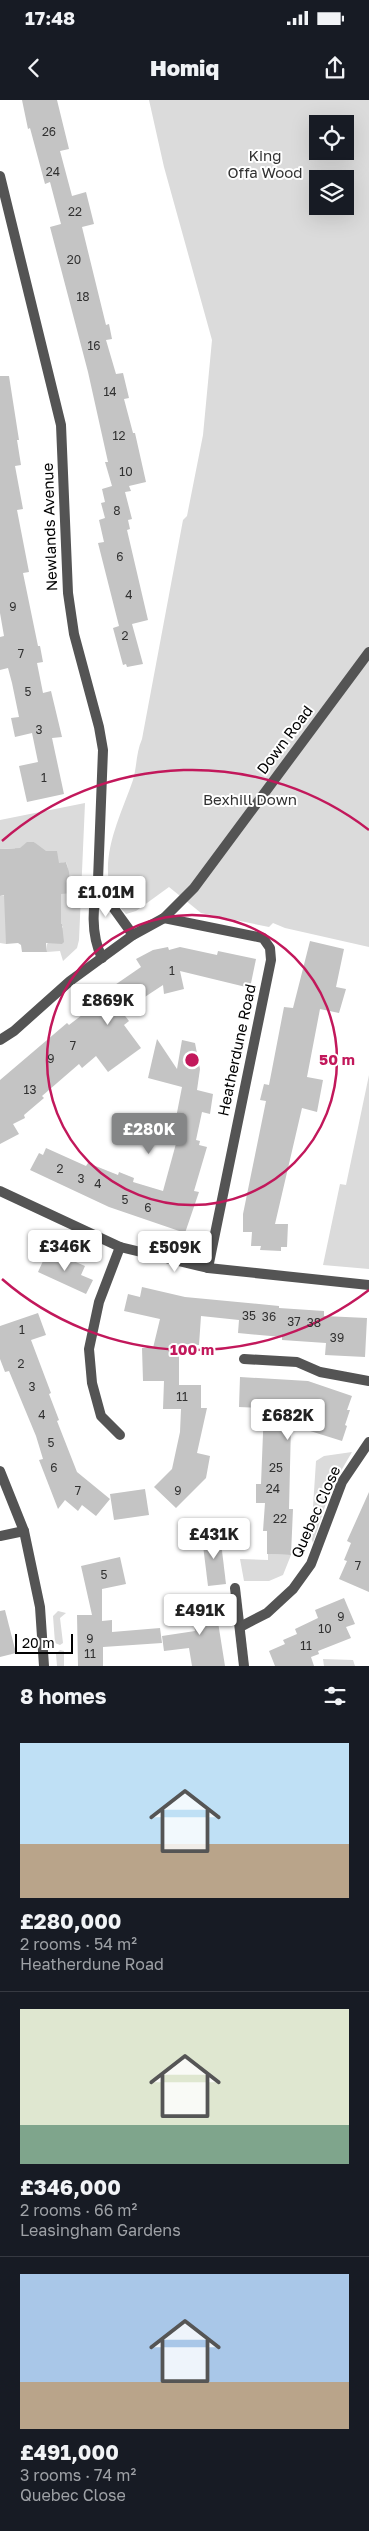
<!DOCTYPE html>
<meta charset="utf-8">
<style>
body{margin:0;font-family:"Golos Text",sans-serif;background:#20242c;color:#f1f3f6;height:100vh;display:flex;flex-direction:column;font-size:19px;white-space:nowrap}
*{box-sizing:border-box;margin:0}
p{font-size:16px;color:#9ea1a6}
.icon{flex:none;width:28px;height:28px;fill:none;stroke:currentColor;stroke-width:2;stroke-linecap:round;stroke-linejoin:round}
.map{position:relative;height:1566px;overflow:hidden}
.drawer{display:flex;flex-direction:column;background:#171b24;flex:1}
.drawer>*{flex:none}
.buttons{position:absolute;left:309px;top:15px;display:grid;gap:10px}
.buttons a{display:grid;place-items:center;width:45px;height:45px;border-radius:0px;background:#171b24;box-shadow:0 5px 20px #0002;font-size:25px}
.scale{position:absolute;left:15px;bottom:12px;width:58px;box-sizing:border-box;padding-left:5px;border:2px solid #000;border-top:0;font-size:14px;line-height:18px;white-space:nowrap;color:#000;-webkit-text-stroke:4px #fff;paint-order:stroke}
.price{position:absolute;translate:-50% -42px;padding:0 11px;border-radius:5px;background:#fff;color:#222;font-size:16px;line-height:32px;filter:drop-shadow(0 1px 2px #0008)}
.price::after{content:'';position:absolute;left:50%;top:30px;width:15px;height:11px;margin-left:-8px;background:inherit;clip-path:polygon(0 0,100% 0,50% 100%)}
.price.active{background:#858687;color:#fff}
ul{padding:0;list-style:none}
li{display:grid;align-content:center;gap:10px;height:265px;padding:0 20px}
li+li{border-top:1px solid #363941}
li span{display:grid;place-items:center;height:155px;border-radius:0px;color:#555}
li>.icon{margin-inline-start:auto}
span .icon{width:90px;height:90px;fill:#fffc;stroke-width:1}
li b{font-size:21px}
h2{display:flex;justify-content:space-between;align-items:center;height:60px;padding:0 20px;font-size:21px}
.status{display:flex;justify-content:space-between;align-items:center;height:35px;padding:0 25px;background:#171b24;direction:ltr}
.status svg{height:14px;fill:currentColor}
header{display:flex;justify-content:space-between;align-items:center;height:65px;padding:0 20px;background:#171b24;font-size:22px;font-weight:800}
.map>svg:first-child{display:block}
.green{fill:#dbdbdb;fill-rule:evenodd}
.building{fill:#c4c4c4}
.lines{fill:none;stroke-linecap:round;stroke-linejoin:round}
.minor{stroke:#545454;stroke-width:10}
.tertiary{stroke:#545454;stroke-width:10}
.ring{fill:none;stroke:#c2185b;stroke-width:2.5}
.labels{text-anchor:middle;stroke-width:4;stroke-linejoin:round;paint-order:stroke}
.number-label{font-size:12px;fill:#313131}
.park-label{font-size:15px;fill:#323232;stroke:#fff}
.street-label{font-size:15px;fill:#000;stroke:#fff}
.centre{fill:#c2185b;stroke:#fff;stroke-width:2.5}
.ring-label{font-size:15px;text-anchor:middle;font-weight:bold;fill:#c2185b;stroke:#fff;stroke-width:4;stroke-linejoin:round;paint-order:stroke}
</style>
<div class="status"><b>17:48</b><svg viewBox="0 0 49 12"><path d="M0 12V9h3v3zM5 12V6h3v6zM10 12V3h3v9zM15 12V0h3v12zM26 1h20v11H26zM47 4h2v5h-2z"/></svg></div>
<header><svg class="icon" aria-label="back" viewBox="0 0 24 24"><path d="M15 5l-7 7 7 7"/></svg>Homiq<svg class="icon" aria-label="share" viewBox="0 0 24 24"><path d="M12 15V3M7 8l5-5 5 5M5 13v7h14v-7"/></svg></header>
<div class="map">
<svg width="369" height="1566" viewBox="0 0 369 1566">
<rect width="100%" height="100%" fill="#fff"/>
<g class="green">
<path d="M149 0H369V847L285 828 273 823 269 827 201 813 169 787 136 811 126 814C121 808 113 800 111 792 100 754 121 715 133 680 137 666 136 653 142 639L183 420 187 416 203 335 212 240 164 67ZM318 24H345V51H318ZM318 79H345V106H318Z"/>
<path d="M85 703 79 840 77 848 63 861 60 851 47 852V844L63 827 59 822 61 806 59 794 70 784 67 764 66 762 57 764V751L43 752 34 742C22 743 19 749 15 760V748L0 749V720Z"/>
<path d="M7 795 6 844 0 843V796Z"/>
<path d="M369 975V1169L323 1165 340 1084 346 1085Z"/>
<path d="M352 1352 331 1388 313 1443 311 1438 316 1361 324 1356Z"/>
<path d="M268 1454 291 1455 283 1475 269 1481H244L240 1459 268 1460Z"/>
<path d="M58 1511 66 1513 60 1518 63 1543 60 1545 55 1543 53 1516Z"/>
<path d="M60 1550 64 1551V1566H57L56 1554Z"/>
<path d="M323 1559 353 1560 355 1566H324Z"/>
</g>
<g class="building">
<path d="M22 0H57L69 49 60 51 72 96 86 92 94 124 82 127 106 225 109 224 112 239 106 240 116 274 123 273 129 298 124 299 133 333H135L146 382 129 386 131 391 125 392 132 419 128 420 130 429 127 430 148 520 132 524 143 564 127 567 126 564 123 565 113 528 119 526 98 443 104 442 99 420 105 418 101 403 105 402 102 389 112 386 105 362H108L88 272 50 127 61 124 50 82 45 84 30 28 28 29Z"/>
<path d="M0 276H9L19 340H17L21 365 15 366 23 409 17 410 29 472 23 473 38 546H40L43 562 37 563 43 593 51 591 62 637 52 638 64 694 27 702 19 666 38 662 32 633 15 637 11 618 19 617 12 583 8 568 0 570V537L4 536 0 513Z"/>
<path d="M27 742H34L46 751H57L59 763 66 762 69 772 71 793 61 794V824H62L64 842 62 844 46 843 47 852H22L21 845 18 843 6 844 4 795 0 796V749L20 748Z"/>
<path d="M310 841 344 849 336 887 346 889 339 913 320 909 307 977 323 980 317 1012 302 1008 275 1124H288L287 1147H281V1151L260 1150 261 1146H251L252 1132H243V1114L266 1001 260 1000 264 984 269 985 284 907 293 908Z"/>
<path d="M168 847 169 850 180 847 217 855 218 851 256 859 250 888 180 871 184 889 164 894 163 885 122 912 129 921 124 925 141 948 108 972 96 956 82 968 79 964 42 996 44 998 24 1015 25 1018 13 1024 19 1034 0 1044V980L67 923 69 925 95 905 90 897 106 885 109 889 141 867 136 859 153 850Z"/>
<path d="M157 939 177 969 182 940 195 943 200 969 197 990 213 994 210 1014 202 1012 196 1040 200 1041 199 1045 207 1047 194 1091 199 1092 185 1133 109 1107 30 1070 39 1053 43 1055 46 1048 86 1066 88 1063 118 1075 119 1072 134 1078 133 1082 163 1091 180 1029 174 1028 182 987 148 978Z"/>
<path d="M48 1150 85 1166 81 1175 93 1180 86 1194 38 1172Z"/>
<path d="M142 1187 185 1197 279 1206V1208L324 1211V1216L367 1218 365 1257 325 1255 326 1243 282 1240V1237L238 1233 239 1220 201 1216 199 1245 179 1244V1285H201V1308H207L197 1353 210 1356 206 1378 176 1408 154 1387 172 1369 180 1332 181 1309H163L164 1281H143L142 1248H153L160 1219 124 1211 128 1194 140 1197Z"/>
<path d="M38 1213 46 1235 31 1240 51 1293 49 1294 59 1320 57 1321 77 1372 110 1399 96 1416 82 1405 78 1411 65 1400 58 1409 39 1360 43 1359 36 1336 9 1271 5 1272 0 1259V1226Z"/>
<path d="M240 1277 308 1281 352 1296 347 1310H350L345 1325 347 1326 342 1341 291 1325 289 1409H293L291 1455 267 1454V1431H263L265 1403H256V1384H261L264 1308 239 1307Z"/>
<path d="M145 1389 149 1415 114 1420 110 1394Z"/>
<path d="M369 1392V1492L339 1479 347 1461 344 1460 351 1443 347 1441Z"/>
<path d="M220 1434 226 1484 208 1486 202 1437Z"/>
<path d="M120 1457 126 1484 102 1489V1521L112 1520V1532L160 1528 162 1543 103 1547V1566H78L77 1515H92L81 1466Z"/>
<path d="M214 1497 225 1566H192L189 1548 164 1551 162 1536 195 1531 190 1501Z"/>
<path d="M344 1498 355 1524 346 1527 351 1538 318 1551 319 1554 311 1557 314 1566H275L269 1551 285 1544 283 1540 297 1534 295 1529 318 1518 315 1510Z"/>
<path d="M5 1510 16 1553 0 1557V1511Z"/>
</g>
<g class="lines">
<g class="minor">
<path d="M0 76 61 325 68 493 74 534 99 627 103 650 98 780C93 806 90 833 102 858"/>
<path d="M98 780 107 799 133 835"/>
<path d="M164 818 263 838 270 848 271 860 208 1168"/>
<path d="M0 940 14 931 70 881 133 835 164 818 194 788 369 552"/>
<path d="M120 1147 99 1202 89 1249 92 1283 101 1316 120 1335"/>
<path d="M244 1259 297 1262 320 1272 369 1281"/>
<path d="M0 1371 24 1431 40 1507 44 1566"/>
<path d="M0 1436 24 1431"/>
<path d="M235 1488 244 1566"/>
<path d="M240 1527 267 1513 293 1489 311 1464 342 1382 369 1342"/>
</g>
<path class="tertiary" d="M0 1091 120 1147 208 1168 369 1185"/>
</g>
<g class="ring">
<circle cx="192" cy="960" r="145"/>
<path d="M369 1190A290 290 0 0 1 2 1179M2 741A290 290 0 0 1 369 730"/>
</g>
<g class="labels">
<g class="number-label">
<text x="49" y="36">26</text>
<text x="53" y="76">24</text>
<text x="75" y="116">22</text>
<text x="74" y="164">20</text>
<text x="83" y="201">18</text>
<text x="94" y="250">16</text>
<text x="110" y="296">14</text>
<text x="119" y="340">12</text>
<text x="126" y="376">10</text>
<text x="117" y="415">8</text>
<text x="120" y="461">6</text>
<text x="129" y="499">4</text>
<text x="13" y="511">9</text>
<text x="125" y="540">2</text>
<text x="21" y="558">7</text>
<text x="28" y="596">5</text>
<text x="39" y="634">3</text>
<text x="44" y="682">1</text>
<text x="172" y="875">1</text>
<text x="73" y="950">7</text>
<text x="51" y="963">9</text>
<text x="30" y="994">13</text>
<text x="60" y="1073">2</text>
<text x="81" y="1083">3</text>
<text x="98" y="1088">4</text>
<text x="125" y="1104">5</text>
<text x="148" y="1112">6</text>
<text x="249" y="1220">35</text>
<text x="269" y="1221">36</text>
<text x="294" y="1226">37</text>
<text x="314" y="1227">38</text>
<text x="22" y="1234">1</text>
<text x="337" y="1242">39</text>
<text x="21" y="1268">2</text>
<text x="32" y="1291">3</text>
<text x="182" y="1301">11</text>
<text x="42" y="1319">4</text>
<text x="51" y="1347">5</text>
<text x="54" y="1372">6</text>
<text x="276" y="1372">25</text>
<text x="273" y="1393">24</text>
<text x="78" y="1395">7</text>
<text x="178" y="1395">9</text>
<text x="280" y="1423">22</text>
<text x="358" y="1470">7</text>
<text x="104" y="1479">5</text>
<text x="341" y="1521">9</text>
<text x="325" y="1533">10</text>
<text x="90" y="1543">9</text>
<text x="306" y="1550">11</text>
<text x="90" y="1558">11</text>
</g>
<g class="park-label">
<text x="265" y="61">King<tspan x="265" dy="17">Offa Wood</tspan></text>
<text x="250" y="705">Bexhill Down</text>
</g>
<g class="street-label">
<text transform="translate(50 427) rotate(-92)" y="5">Newlands Avenue</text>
<text transform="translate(285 640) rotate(-53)" y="5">Down Road</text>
<text transform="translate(237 950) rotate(-78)" y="5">Heatherdune Road</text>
<text transform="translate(316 1412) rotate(-66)" y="5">Quebec Close</text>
</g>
</g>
<circle cx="192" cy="960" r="8" class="centre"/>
<g class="ring-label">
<text x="337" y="965">50 m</text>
<text x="192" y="1255">100 m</text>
</g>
</svg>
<div class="buttons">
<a><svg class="icon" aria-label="locate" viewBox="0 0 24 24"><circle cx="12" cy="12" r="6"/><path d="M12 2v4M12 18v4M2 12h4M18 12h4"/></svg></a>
<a><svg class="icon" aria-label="layers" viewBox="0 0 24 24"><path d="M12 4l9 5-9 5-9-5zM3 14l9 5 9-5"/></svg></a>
</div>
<div class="scale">20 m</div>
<b class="price" style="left:106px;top:818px">£1.01M</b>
<b class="price" style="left:108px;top:926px">£869K</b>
<b class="price active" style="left:149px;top:1055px">£280K</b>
<b class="price" style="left:65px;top:1172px">£346K</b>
<b class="price" style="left:175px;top:1173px">£509K</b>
<b class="price" style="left:288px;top:1341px">£682K</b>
<b class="price" style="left:214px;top:1460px">£431K</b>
<b class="price" style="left:200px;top:1536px">£491K</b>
</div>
<section class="drawer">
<h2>8 homes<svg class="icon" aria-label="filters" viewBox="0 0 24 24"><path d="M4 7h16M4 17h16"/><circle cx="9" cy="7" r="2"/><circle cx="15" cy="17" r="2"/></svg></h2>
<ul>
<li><span style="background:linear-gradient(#bfe0f5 65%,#b9a48a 0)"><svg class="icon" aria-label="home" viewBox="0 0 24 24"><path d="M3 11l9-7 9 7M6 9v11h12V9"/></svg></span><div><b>£280,000</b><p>2 rooms · 54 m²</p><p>Heatherdune Road</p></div></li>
<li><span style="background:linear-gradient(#dfe7d0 75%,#7fa58c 0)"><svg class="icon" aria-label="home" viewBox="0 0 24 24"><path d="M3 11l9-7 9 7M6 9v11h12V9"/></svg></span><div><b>£346,000</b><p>2 rooms · 66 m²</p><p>Leasingham Gardens</p></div></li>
<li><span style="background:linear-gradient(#a9c7e8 70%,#b9a48a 0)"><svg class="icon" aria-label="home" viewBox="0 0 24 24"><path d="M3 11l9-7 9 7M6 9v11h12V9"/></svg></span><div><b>£491,000</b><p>3 rooms · 74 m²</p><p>Quebec Close</p></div></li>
</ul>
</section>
